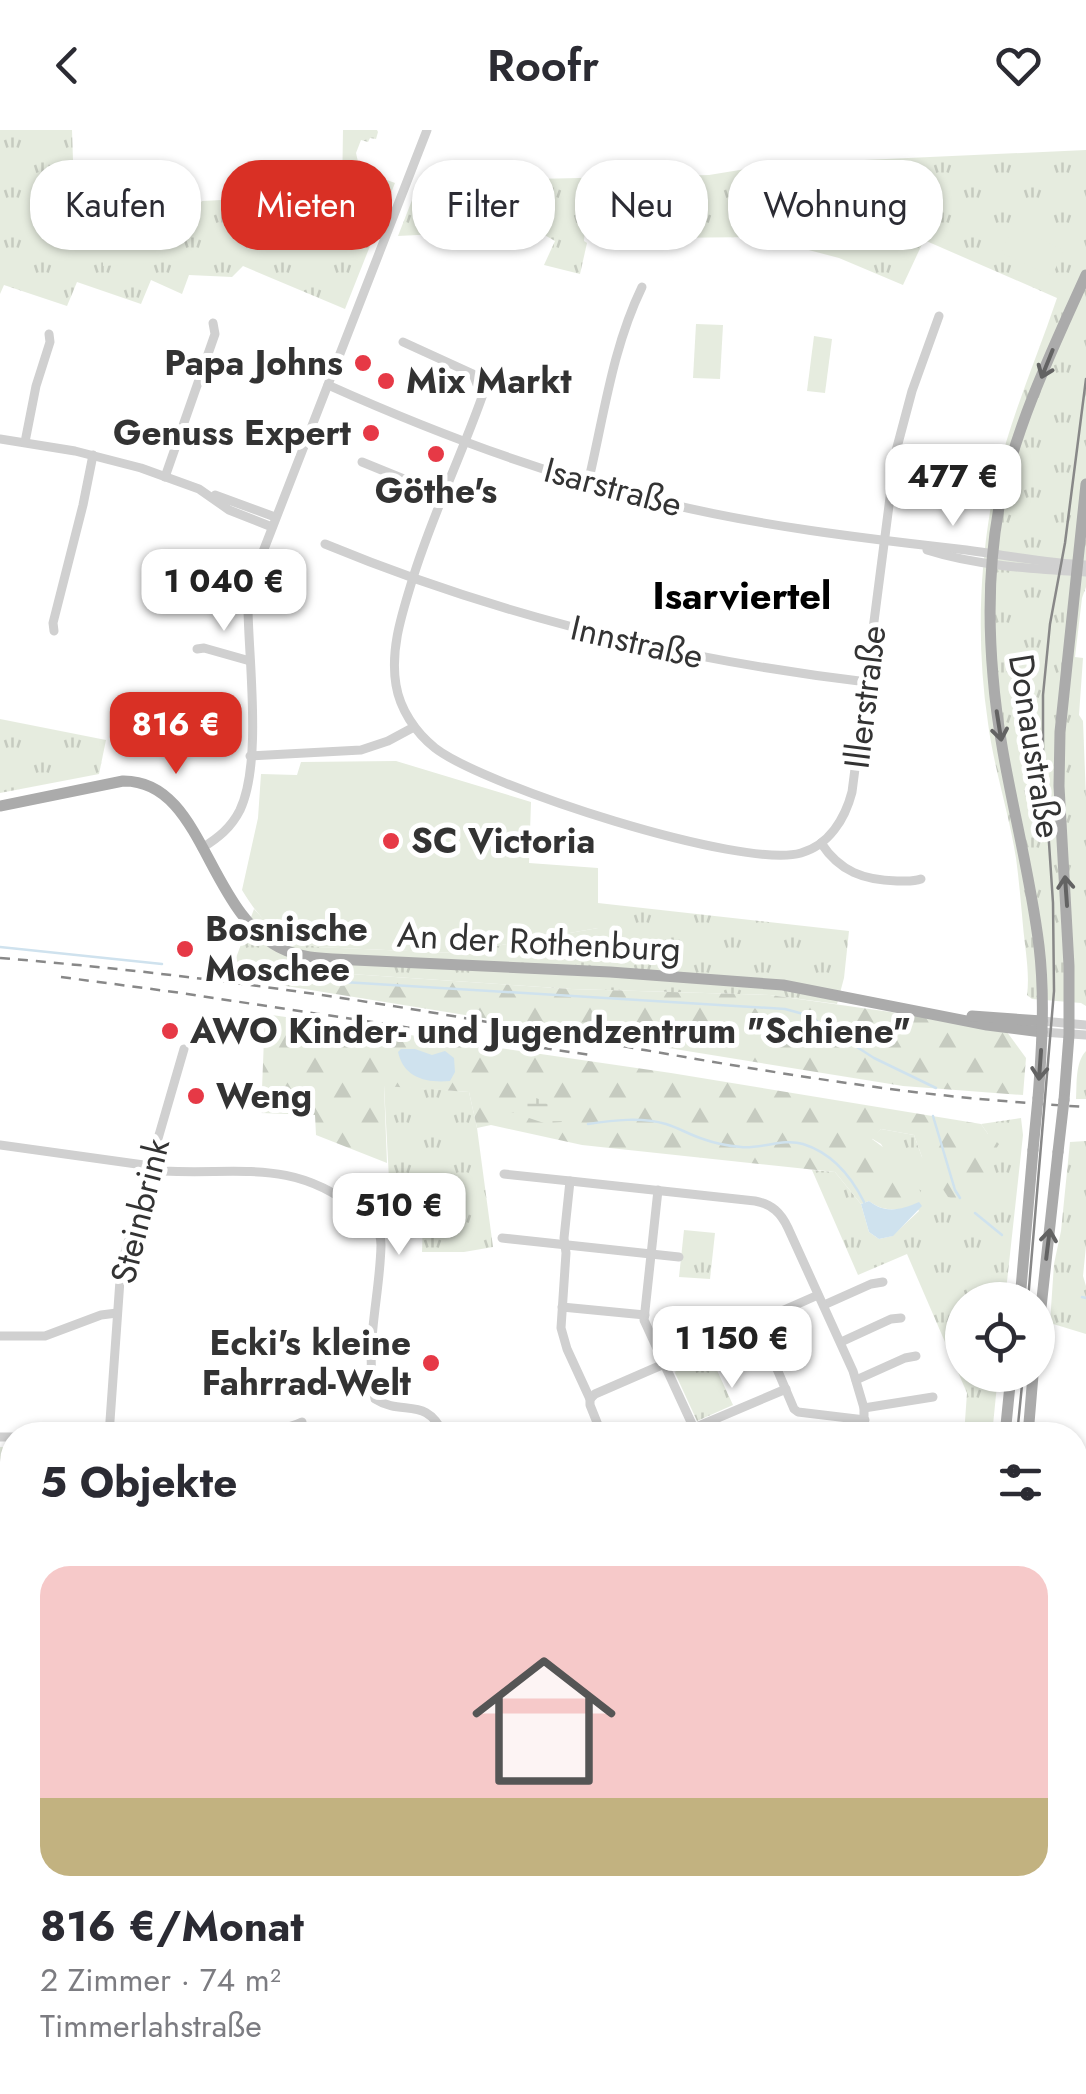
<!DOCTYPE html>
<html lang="de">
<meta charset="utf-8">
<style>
body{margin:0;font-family:Jost,sans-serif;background:#f7f7f7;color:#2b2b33;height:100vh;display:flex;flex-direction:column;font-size:38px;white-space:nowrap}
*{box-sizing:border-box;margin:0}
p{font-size:32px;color:#7c7c81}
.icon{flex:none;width:55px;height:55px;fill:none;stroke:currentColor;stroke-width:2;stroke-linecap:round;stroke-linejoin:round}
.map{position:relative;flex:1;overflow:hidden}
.panel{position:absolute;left:0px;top:1292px;width:1088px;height:672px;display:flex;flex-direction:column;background:#fff;border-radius:40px 40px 0 0;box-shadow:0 2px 8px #0004}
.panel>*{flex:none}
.banner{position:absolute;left:30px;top:30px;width:1028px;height:90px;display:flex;gap:20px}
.tools{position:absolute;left:945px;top:1152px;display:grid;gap:20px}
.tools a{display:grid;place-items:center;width:110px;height:110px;border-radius:50%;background:#fff;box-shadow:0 2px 8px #0004;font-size:50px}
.price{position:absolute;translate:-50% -85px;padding:0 22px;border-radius:20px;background:#fff;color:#222;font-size:32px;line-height:65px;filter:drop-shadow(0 2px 5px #0008)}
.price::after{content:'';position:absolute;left:50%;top:60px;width:30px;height:22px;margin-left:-15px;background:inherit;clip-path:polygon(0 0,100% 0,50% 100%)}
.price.on{background:#d93025;color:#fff}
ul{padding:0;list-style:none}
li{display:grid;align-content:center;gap:20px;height:530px;padding:0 40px}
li+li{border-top:2px solid #e1e1e2}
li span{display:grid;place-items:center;height:310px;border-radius:30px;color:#555}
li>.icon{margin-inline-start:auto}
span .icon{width:180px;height:180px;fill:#fffc;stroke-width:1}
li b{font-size:42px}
h2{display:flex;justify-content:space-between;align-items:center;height:120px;padding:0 40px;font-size:42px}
.pill{padding:0 35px;border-radius:40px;background:#fff;box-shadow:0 2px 8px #0004;font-size:35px;line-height:90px}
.pill.on{background:#d93025;color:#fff}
header{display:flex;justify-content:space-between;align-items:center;height:130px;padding:0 40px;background:#fff;font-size:45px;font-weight:600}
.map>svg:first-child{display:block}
.grass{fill:url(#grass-tufts)}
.forest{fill:url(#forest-firs)}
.wetland{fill:url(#wetland-marsh)}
.cemetery{fill:url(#cemetery-stones)}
.pitch{fill:#e6ecdf}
.water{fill:#cfe2ee}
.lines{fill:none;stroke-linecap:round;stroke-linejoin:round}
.stream{stroke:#cfe2ee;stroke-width:2.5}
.minor{stroke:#d0d0d0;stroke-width:9}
.major{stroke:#ababab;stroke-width:11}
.tram{stroke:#888;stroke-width:2.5}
.rail{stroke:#888;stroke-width:2.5;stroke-dasharray:10 8;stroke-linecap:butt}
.major-bridge{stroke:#ababab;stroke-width:11}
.oneway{stroke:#636363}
.poi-dot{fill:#e63946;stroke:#fff;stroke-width:4}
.labels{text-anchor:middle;stroke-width:10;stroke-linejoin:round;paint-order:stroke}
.poi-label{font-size:35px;font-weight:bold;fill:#333;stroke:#fff;text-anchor:start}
.street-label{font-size:35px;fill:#333;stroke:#fff}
.neighbourhood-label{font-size:38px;font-weight:bold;fill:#000;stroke:#fff}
</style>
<header><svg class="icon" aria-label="back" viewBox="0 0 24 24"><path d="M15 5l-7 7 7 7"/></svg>Roofr<svg class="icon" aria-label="heart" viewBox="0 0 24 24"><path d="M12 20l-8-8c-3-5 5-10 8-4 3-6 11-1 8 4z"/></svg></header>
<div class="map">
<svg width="1086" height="1964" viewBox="0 0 1086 1964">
<defs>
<pattern id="grass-tufts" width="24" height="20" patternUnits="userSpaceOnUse" patternTransform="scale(2.5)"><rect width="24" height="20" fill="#e6ecdf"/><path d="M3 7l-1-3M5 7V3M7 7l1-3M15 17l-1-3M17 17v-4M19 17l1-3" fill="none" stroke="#c6cbc0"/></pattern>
<pattern id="forest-firs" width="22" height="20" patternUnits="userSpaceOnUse" patternTransform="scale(2.5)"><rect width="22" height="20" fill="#e6ecdf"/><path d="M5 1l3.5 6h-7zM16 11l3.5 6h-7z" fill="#c6cbc0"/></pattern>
<pattern id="wetland-marsh" width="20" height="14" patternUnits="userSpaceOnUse" patternTransform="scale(2.5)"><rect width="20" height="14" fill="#e6ecdf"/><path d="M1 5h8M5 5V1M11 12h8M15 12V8" fill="none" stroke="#c6cbc0"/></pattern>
<pattern id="cemetery-stones" width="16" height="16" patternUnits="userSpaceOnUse" patternTransform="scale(2.5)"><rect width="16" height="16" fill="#e6ecdf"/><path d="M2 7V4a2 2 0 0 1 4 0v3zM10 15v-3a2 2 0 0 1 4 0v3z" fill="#c6cbc0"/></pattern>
</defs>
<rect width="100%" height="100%" fill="#fff"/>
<g class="grass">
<path d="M0 0H72L75 92 154 87 194 81 202 71 342 64 343 0H377L378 2 376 9 370 8 368 12 361 10 356 23 359 36 366 38 359 58 370 62 376 61 379 47 395 53 345 179 243 136 232 147 189 145 182 164 151 150 141 174 77 152 67 176 4 155 0 164Z"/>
<path d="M1086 20V457L1082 468 1075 527 1083 528 1079 585 1083 591 1086 668V876L1081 873 1032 869 1027 865C1030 843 1025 819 1023 796 1021 774 1019 750 1016 728 1009 683 994 639 988 593 976 512 979 430 996 350 1010 288 1037 228 1057 168L924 110 903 155 839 128 759 107 658 108V89L585 95 584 111 587 113 580 144 544 135 555 111 534 99 398 106 421 47 473 67 481 48 521 46 535 49 709 45 776 34Z"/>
<path d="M0 589 106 610 99 644 0 663Z"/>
<path d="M598 773 849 801 844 848 837 874 769 865 571 859 233 836 254 779C273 800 289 811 317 817L455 823 598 798Z"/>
<path d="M1086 921V969H1076C1077 953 1075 933 1086 921Z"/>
<path d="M384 955 469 962 477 998 493 1117 464 1122H422L423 1091 391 1087Z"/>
<path d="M1021 988 1023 1005 1005 1170H962V1245H998L992 1305H964L967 1263 907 1124 858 1145 812 1040 835 1042 861 1074 869 1102 879 1109 892 1106 919 1081 881 1014 871 1008 881 999 914 1005 922 1027 985 1038 988 1004 981 994Z"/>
<path d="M1086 1011V1116L1083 1146 1086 1156V1204L1050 1193 1054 1134 1061 1101 1070 1012Z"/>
<path d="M684 1100 715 1103 710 1149 679 1147Z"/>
<path d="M709 1223 733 1275 697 1291 675 1243 677 1237Z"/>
<path d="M1086 1694V1708L1083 1710 1086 1742V1805L1075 1791V1697Z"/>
</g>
<g class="forest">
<path d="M233 836 571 859 770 865 1004 898 1026 928 1023 965 903 956 280 855Z"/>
<path d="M265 884 671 943 981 994 988 1004 999 1014 985 1038 993 1062 968 1074 948 1067 922 1027 914 1005 881 999 872 1009 903 1032 923 1066 922 1076C902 1079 885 1084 869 1071L861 1074 835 1042 582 1015 491 995 477 998 469 962 384 956 387 1033 316 1005 315 985 261 983Z"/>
</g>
<path class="wetland" d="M536 968C550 972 553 982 562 992L544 993 511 982 493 984 507 970Z"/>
<rect class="cemetery" x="0" y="1317" width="12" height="85"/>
<g class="pitch">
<path d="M1013 97 1064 120 1052 146 1001 123Z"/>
<path d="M163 107 164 132 103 136V111Z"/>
<path d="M696 194 723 195 720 249 693 248Z"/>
<path d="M814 206 832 209 825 263 807 261Z"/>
<path d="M396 631 531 672 529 733 598 738V798L455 823 317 817C279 809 262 793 242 760L258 688 261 644 297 645 301 632Z"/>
<path d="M970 1137 992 1138 991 1165 969 1164Z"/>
</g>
<g class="water">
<path d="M401 919H415L432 925 445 921 454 928 455 942 450 951C426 953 404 948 398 922Z"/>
<path d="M869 1071C885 1084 901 1080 919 1072L922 1076 893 1106 879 1109 869 1102 861 1074Z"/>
</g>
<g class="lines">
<g class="stream">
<path d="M0 817 162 834"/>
<path d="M268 846 278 848 785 879 807 885 874 928 936 958"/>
<path d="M933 986 955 1060 960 1068"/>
<path d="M588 994C614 990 641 987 666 994 679 998 690 1005 703 1009 714 1013 729 1016 741 1017 762 1019 783 1008 803 1014 832 1023 851 1046 864 1072"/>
<path d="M975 1083 1002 1105"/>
<path d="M1082 1167 1086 1168"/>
</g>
<g class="minor">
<path d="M403 212 473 244 482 267C460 329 431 388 412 451 402 484 390 519 396 555 400 579 415 602 435 618 484 656 743 740 801 723 829 715 845 689 852 662L896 321 912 261 939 186"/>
<path d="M328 255C437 304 548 346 665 373 761 396 860 408 958 419 1000 424 1043 433 1086 435"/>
<path d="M0 309 75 321 141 338 199 359 229 380 272 397"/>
<path d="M25 312 36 256 50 212 49 204"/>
<path d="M362 332 443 365"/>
<path d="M165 347 215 204 213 193"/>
<path d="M588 353C604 286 612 219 642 157"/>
<path d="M215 365 275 387"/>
<path d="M325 414C499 486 680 530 867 552"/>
<path d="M927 420C977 436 1034 439 1086 442"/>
<path d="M54 501 53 493 83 375 93 325"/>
<path d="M197 519 204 518 250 531"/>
<path d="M250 626 361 620 388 611 414 597"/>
<path d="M821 713C840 742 864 750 897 751 907 751 913 752 921 749"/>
<path d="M202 718C218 708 231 698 240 680 262 633 249 534 248 480L250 464 259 432 427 0"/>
<path d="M1042 891 1086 895"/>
<path d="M1042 902 1086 905"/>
<path d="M0 1015 151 1036 164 1041C238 1045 293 1028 356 1079 369 1089 381 1096 381 1115 380 1167 364 1216 375 1269 403 1287 426 1265 444 1305"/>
<path d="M504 1044 570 1051"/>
<path d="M658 1060 644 1190 697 1305"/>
<path d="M502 1108 679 1127"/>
<path d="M824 1175 871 1154 883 1152"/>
<path d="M562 1177 645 1185"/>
<path d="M757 1192 794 1279 798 1282 865 1290"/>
<path d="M0 1206H45L101 1185 117 1183"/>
<path d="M841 1212 891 1189 901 1188"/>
<path d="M856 1250 905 1228 916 1226"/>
<path d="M590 1269 595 1264 664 1234 662 1229 755 1188 757 1192 818 1165"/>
<path d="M864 1278 933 1267"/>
<path d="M694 1298 786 1259"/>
<path d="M109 1305 121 1136 184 919"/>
<path d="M253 1305C269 1299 286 1300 302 1292"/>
<path d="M602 1305 590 1275V1269L567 1219 561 1198 566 1123 564 1108 570 1051 755 1071C772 1074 781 1083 788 1098L853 1241 864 1278V1305"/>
<path d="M0 1307H12"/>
<path d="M1075 1414H1086"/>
<path d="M0 1530 12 1531"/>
<path d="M0 1590 12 1592"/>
<path d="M1075 1604 1086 1605"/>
<path d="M0 1690 12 1689"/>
<path d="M0 1787 7 1817 0 1894"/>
<path d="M887 1953 909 1964"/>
<path d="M418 1964 419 1952"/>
<path d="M736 1964 743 1952"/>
</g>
<g class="major">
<path d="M0 676 123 651C206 650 206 788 287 821 302 827 317 828 333 829L610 842 783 855 987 895 1042 902"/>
<path d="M972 886 1042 891"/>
<path d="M1038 968C1042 917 1045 866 1039 816 1028 725 1000 637 993 546 988 489 989 429 1000 372 1017 293 1053 218 1086 145"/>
<path d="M1064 970 1069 905V836L1059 656 1060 602 1086 354"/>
<path d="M1020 1170 1033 1020"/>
<path d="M1038 1205 1058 1022"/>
<path d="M1005 1305 1011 1245"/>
<path d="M1028 1305 1033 1245"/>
<path d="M1075 1813 1086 1825"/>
</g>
<g class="tram">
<path d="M1028 1170 1054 861 1053 773 1043 623V565L1050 494 1065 413 1086 249"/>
<path d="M1017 1305 1023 1245"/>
</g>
<g class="rail">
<path d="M0 828C123 838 246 853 368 872 545 900 720 937 898 960 960 968 1023 973 1086 977"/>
<path d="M61 847 174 862 590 925"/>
</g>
<g class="major-bridge">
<path d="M1033 1020 1038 968"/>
<path d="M1058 1022 1064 970"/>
</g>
</g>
<defs><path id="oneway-shaft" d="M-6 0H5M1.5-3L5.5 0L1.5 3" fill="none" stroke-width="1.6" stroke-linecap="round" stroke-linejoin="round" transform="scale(2.5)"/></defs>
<g class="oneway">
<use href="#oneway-shaft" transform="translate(1047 234) rotate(112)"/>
<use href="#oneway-shaft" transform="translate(999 596) rotate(81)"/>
<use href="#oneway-shaft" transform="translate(1066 761) rotate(-94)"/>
<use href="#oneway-shaft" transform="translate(1040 935) rotate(94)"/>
<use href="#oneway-shaft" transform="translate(1048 1114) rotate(-83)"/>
</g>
<g class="poi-dot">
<circle cx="363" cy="233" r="10"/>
<circle cx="386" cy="251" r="10"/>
<circle cx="371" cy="303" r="10"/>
<circle cx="436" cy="324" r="10"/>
<circle cx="391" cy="711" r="10"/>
<circle cx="185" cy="819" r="10"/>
<circle cx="170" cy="901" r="10"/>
<circle cx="196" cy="966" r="10"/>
<circle cx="431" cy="1233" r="10"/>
</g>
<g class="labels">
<g class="poi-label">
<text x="343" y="245" text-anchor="end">Papa Johns</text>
<text x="406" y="263">Mix Markt</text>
<text x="351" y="315" text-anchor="end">Genuss Expert</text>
<text x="436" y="373" text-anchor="middle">Göthe's</text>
<text x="411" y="723">SC Victoria</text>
<text x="205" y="811">Bosnische<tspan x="205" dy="40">Moschee</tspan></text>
<text x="190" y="913">AWO Kinder- und Jugendzentrum "Schiene"</text>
<text x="216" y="978">Weng</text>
<text x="411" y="1225" text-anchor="end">Ecki's kleine<tspan x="411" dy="40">Fahrrad-Welt</tspan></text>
</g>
<g class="street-label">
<text transform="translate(613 357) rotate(15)" y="12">Isarstraße</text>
<text transform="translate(637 512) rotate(13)" y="12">Innstraße</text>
<text transform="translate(865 567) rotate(-83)" y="12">Illerstraße</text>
<text transform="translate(1035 616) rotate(81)" y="12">Donaustraße</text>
<text transform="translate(539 812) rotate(3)" y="12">An der Rothenburg</text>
<text transform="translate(140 1081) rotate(-76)" y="12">Steinbrink</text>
</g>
<g class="neighbourhood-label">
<text x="742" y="479">Isarviertel</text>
</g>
</g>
</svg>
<div class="tools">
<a><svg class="icon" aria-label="locate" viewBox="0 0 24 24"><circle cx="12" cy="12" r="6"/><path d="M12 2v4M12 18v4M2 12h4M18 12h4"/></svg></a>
</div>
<b class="price" style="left:953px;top:399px">477 €</b>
<b class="price" style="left:224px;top:504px">1 040 €</b>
<b class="price on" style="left:176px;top:647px">816 €</b>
<b class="price" style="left:399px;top:1128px">510 €</b>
<b class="price" style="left:732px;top:1261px">1 150 €</b>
<div class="banner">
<a class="pill">Kaufen</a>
<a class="pill on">Mieten</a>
<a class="pill">Filter</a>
<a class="pill">Neu</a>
<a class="pill">Wohnung</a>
</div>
<section class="panel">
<h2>5 Objekte<svg class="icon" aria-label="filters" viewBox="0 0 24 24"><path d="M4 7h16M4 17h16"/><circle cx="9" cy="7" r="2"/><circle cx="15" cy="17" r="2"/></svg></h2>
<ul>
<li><span style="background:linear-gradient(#f6c9c9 75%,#c2b280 0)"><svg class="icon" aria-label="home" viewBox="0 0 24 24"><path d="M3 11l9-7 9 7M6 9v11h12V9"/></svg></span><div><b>816 €/Monat</b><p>2 Zimmer · 74 m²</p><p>Timmerlahstraße</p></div></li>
</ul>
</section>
</div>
